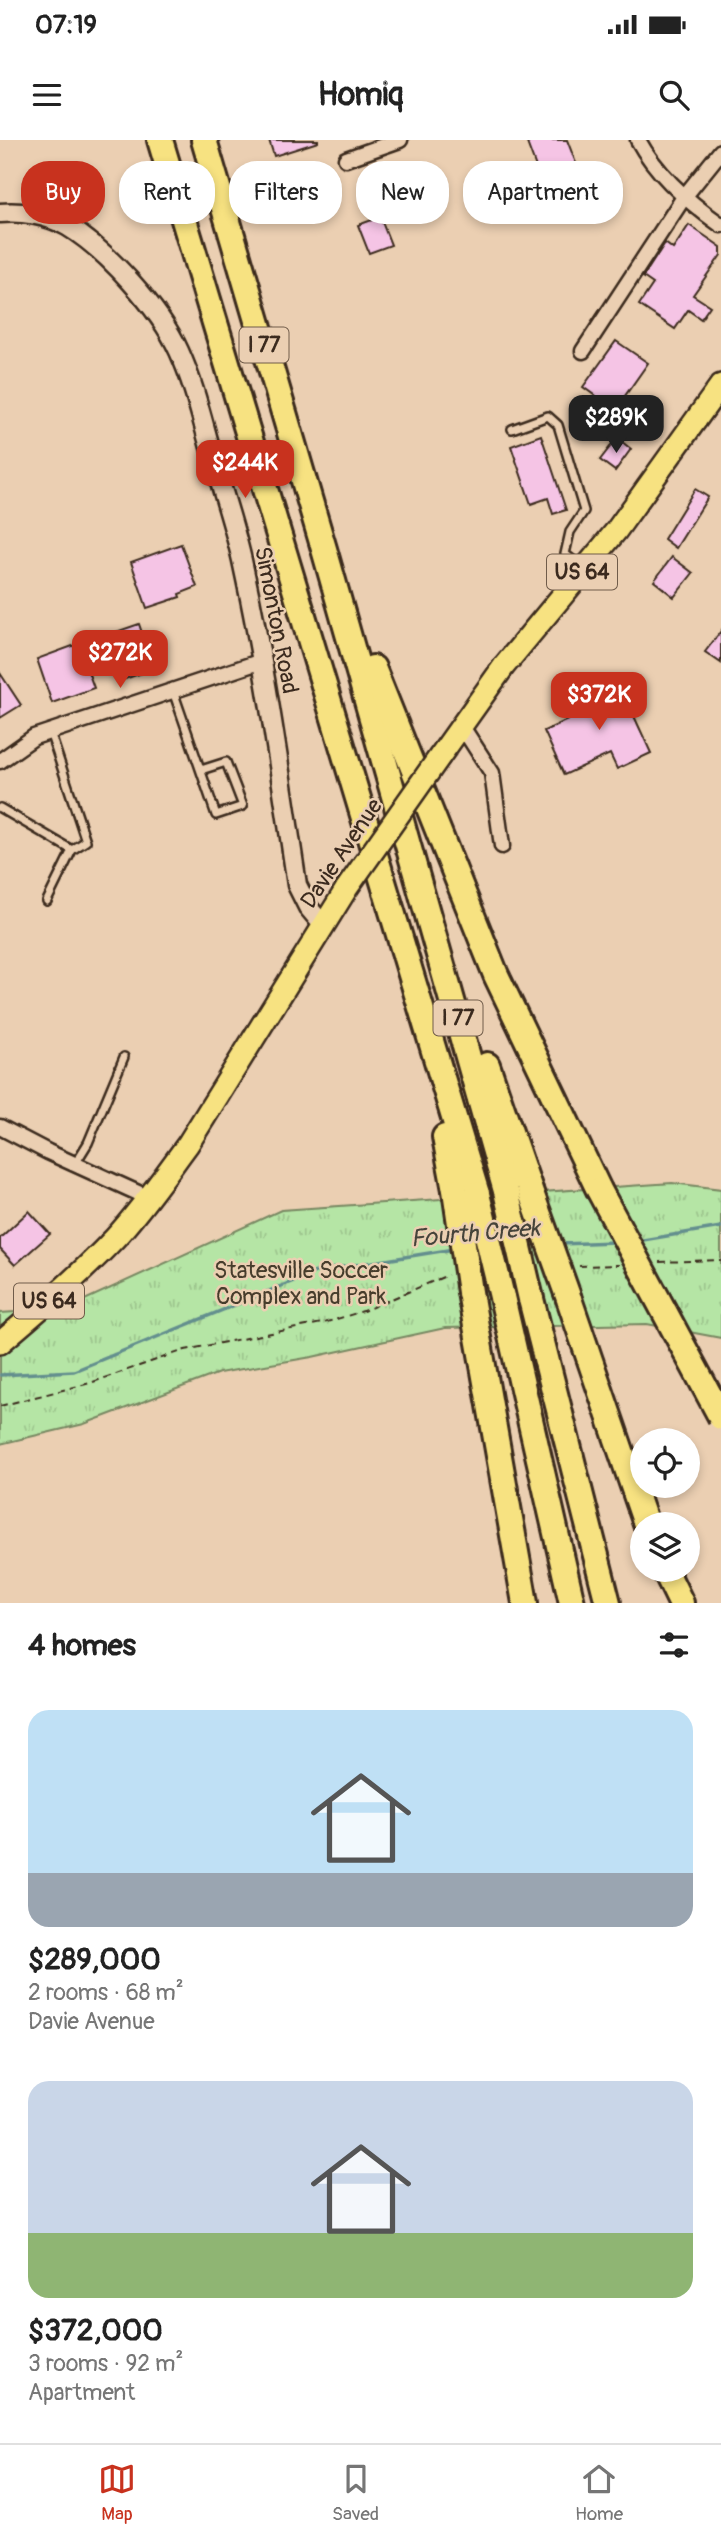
<!DOCTYPE html>
<meta charset="utf-8">
<style>
body{margin:0;font-family:Pangolin,sans-serif;background:#f2f2f2;color:#222;height:100vh;display:flex;flex-direction:column;font-size:26px;white-space:nowrap}
*{box-sizing:border-box;margin:0}
p{font-size:23px;color:#767676}
.icon{flex:none;width:38px;height:38px;fill:none;stroke:currentColor;stroke-width:2;stroke-linecap:round;stroke-linejoin:round}
.map{position:relative;height:1463px;overflow:hidden}
.side{display:flex;flex-direction:column;background:#fff;flex:1}
.side>*{flex:none}
.hud{position:absolute;left:21px;top:21px;width:679px;height:63px;display:flex;gap:14px}
.buttons{position:absolute;left:630px;top:1288px;display:grid;gap:14px}
.buttons a{display:grid;place-items:center;width:70px;height:70px;border-radius:50%;background:#fff;box-shadow:0 4px 10px #0003;font-size:35px}
.price{position:absolute;translate:-50% -60px;padding:0 16px;border-radius:14px;background:#c8321e;color:#fff;font-size:23px;line-height:46px;filter:drop-shadow(0 2px 4px #0008)}
.price::after{content:'';position:absolute;left:50%;top:42px;width:21px;height:16px;margin-left:-10px;background:inherit;clip-path:polygon(0 0,100% 0,50% 100%)}
.price.on{background:#222;color:#fff}
ul{padding:0;list-style:none}
li{display:grid;align-content:center;gap:14px;height:371px;padding:0 28px}
li span{display:grid;place-items:center;height:217px;border-radius:21px;color:#555}
li>.icon{margin-inline-start:auto}
span .icon{width:126px;height:126px;fill:#fffc;stroke-width:1}
li b{font-size:30px}
h2{display:flex;justify-content:space-between;align-items:center;height:84px;padding:0 28px;font-size:30px}
.chip{padding:0 24px;border-radius:28px;background:#fff;box-shadow:0 4px 10px #0003;font-size:24px;line-height:63px}
.chip.on{background:#c8321e;color:#fff}
.status{display:flex;justify-content:space-between;align-items:center;height:49px;padding:0 35px;background:#fff;direction:ltr}
.status svg{height:19px;fill:currentColor}
header{display:flex;justify-content:space-between;align-items:center;height:91px;padding:0 28px;background:#fff;font-size:32px;font-weight:700}
.tab-bar{display:flex;justify-content:space-around;align-items:center;height:98px;border-top:2px solid #e0e0e0;background:#fff;font-size:19px;color:#767676}
.tab-bar a{display:grid;justify-items:center;gap:4px}
.tab-bar .on{color:#c8321e}
.map>svg:first-child{display:block}
.park{fill:url(#park-tufts);stroke:#788862;stroke-width:2}
.lines{fill:none;stroke-linecap:round;stroke-linejoin:round}
.stream{stroke:#648f8e;stroke-width:3.5}
.building{fill:#f5c4e5;stroke:#3b2a1e;stroke-width:2}
.service-casing{stroke:#3b2a1e;stroke-width:12}
.minor-casing{stroke:#3b2a1e;stroke-width:19}
.tertiary-casing{stroke:#3b2a1e;stroke-width:23}
.primary-casing{stroke:#3b2a1e;stroke-width:26}
.motorway-casing{stroke:#3b2a1e;stroke-width:30}
.path{stroke:#3b2a1e;stroke-width:2;stroke-dasharray:7 5;stroke-linecap:butt}
.service{stroke:#ebcfb2;stroke-width:7}
.minor{stroke:#ebcfb2;stroke-width:14}
.tertiary{stroke:#ebcfb2;stroke-width:18}
.primary{stroke:#f7e281;stroke-width:21}
.motorway{stroke:#f7e281;stroke-width:24}
.primary-bridge-casing{stroke:#3b2a1e;stroke-width:26;stroke-linecap:butt}
.motorway-bridge-casing{stroke:#3b2a1e;stroke-width:30;stroke-linecap:butt}
.primary-bridge{stroke:#f7e281;stroke-width:21}
.motorway-bridge{stroke:#f7e281;stroke-width:24}
.labels{text-anchor:middle;stroke-width:5;stroke-linejoin:round;paint-order:stroke}
.shield{fill:#ebcfb2;stroke:#705c4a;stroke-width:2}
.shield-label{font-size:21px;font-weight:bold;fill:#3b2a1e}
.street-label{font-size:23px;fill:#3b2a1e;stroke:#ebcfb2}
.park-label{font-size:23px;fill:#473d2c;stroke:#ebcfb2}
.water-label{font-size:24px;font-style:italic;fill:#45433a;stroke:#ebcfb2}
</style>
<div class="status"><b>07:19</b><svg viewBox="0 0 49 12"><path d="M0 12V9h3v3zM5 12V6h3v6zM10 12V3h3v9zM15 12V0h3v12zM26 1h20v11H26zM47 4h2v5h-2z"/></svg></div>
<header><svg class="icon" aria-label="menu" viewBox="0 0 24 24"><path d="M4 6h16M4 12h16M4 18h16"/></svg>Homiq<svg class="icon" aria-label="search" viewBox="0 0 24 24"><circle cx="10" cy="10" r="6"/><path d="M15 15l6 6"/></svg></header>
<div class="map">
<svg width="721" height="1463" viewBox="0 0 721 1463">
<defs>
<pattern id="park-tufts" width="24" height="20" patternUnits="userSpaceOnUse" patternTransform="scale(1.75)"><rect width="24" height="20" fill="#b5e5a5"/><path d="M3 7l-1-3M5 7V3M7 7l1-3M15 17l-1-3M17 17v-4M19 17l1-3" fill="none" stroke="#9dc58e"/></pattern>
</defs>
<rect width="100%" height="100%" fill="#ebcfb2"/>
<filter id="ink" filterUnits="userSpaceOnUse"><feTurbulence type="fractalNoise" baseFrequency=".0143" numOctaves="2"/><feDisplacementMap in="SourceGraphic" scale="14" xChannelSelector="R" yChannelSelector="G"/><feConvolveMatrix kernelMatrix="1 2 1 2 8 2 1 2 1" color-interpolation-filters="sRGB"/></filter>
<g filter="url(#ink)">
<path class="park" d="M672 1043 721 1049V1198L647 1184 445 1188 312 1217 219 1233 84 1284 0 1304V1173L65 1169 281 1070Z"/>
<g class="lines">
<g class="stream">
<path d="M637 1101 721 1087"/>
<path d="M560 1104 615 1102"/>
<path d="M0 1235 74 1231 318 1131 454 1109"/>
</g>
</g>
<g class="building">
<path d="M269 0H318V2L274 16Z"/>
<path d="M537 0H567L586 49 549 62 527 3Z"/>
<path d="M380 77 391 105 369 113 358 85Z"/>
<path d="M689 85 721 107V115L693 155 710 166 701 179 688 170 675 189 639 165 653 144 643 137 665 103 673 109Z"/>
<path d="M616 201 648 223 615 270 583 247Z"/>
<path d="M541 295 566 370 553 374 548 358 531 364 511 306Z"/>
<path d="M617 298 631 309 615 331 600 320Z"/>
<path d="M695 349 708 357 676 408 664 399Z"/>
<path d="M181 404 197 447 179 454 180 457 147 468 131 422Z"/>
<path d="M672 417 693 433 674 457 654 441Z"/>
<path d="M139 484 154 529 125 539 110 494Z"/>
<path d="M721 491V523L705 512Z"/>
<path d="M78 504 94 548 52 563 37 519Z"/>
<path d="M0 533 21 565 0 578Z"/>
<path d="M617 539 651 613 617 629 610 614 564 635 544 591 589 570 582 555Z"/>
<path d="M29 1071 50 1094 15 1125 0 1109V1098Z"/>
</g>
<g class="lines">
<g class="service-casing">
<g id="service">
<path d="M512 289 548 276 558 285 584 371 570 392 565 414 584 429"/>
<path d="M173 551 216 675 243 666 226 622 201 630"/>
<path d="M0 668 72 710"/>
<path d="M47 761 72 710 86 701 50 592"/>
<path d="M75 1024 88 1003 124 917"/>
</g>
</g>
<g class="minor-casing">
<g id="minor">
<path d="M638 0C657 35 688 62 721 85"/>
<path d="M346 19 400 0"/>
<path d="M583 211 684 57 721 11"/>
<path d="M461 585 492 633 502 706"/>
<path d="M0 621 34 597 262 521"/>
<path d="M0 987 48 1012 147 1057"/>
</g>
</g>
<g class="tertiary-casing">
<path id="tertiary" d="M0 73C22 71 47 75 67 86 107 110 160 169 179 211 196 248 204 289 216 328 225 360 236 392 243 425 266 531 281 638 297 745L308 767 323 785"/>
</g>
<g class="primary-casing">
<g id="primary">
<path d="M440 616 504 526 616 391 721 245"/>
<path d="M0 1203C40 1169 79 1136 115 1098 142 1069 165 1035 188 1004L347 748"/>
</g>
</g>
<g class="motorway-casing">
<g id="motorway">
<path d="M160 0 477 1054"/>
<path d="M204 0 324 409 506 1051"/>
<path d="M373 528 496 835 599 1050"/>
<path d="M487 925 530 1050"/>
<path d="M445 997 455 1050"/>
<path d="M470 1152 525 1463"/>
<path d="M502 1157 572 1463"/>
<path d="M531 1159 608 1463"/>
<path d="M569 1159 646 1384"/>
<path d="M665 1430 681 1463"/>
</g>
</g>
<g class="path">
<path d="M659 1122 721 1120"/>
<path d="M579 1126 619 1125"/>
<path d="M0 1266 90 1243 185 1210 327 1182 363 1171 448 1135"/>
</g>
<use href="#service" class="service"/>
<use href="#minor" class="minor"/>
<use href="#tertiary" class="tertiary"/>
<use href="#primary" class="primary"/>
<use href="#motorway" class="motorway"/>
<g class="primary-bridge-casing">
<path id="primary-bridge" d="M347 748 440 616"/>
</g>
<g class="motorway-bridge-casing">
<g id="motorway-bridge">
<path d="M455 1050 470 1152"/>
<path d="M530 1050 569 1159"/>
<path d="M599 1050 721 1277"/>
<path d="M506 1051 531 1159"/>
<path d="M477 1054 502 1157"/>
</g>
</g>
<use href="#primary-bridge" class="primary-bridge"/>
<use href="#motorway-bridge" class="motorway-bridge"/>
</g>
</g>
<g class="labels">
<g class="shield">
<rect x="239.5" y="187.5" width="49" height="35" rx="5"/>
<rect x="547" y="414.5" width="70" height="35" rx="5"/>
<rect x="433.5" y="860.5" width="49" height="35" rx="5"/>
<rect x="14" y="1143.5" width="70" height="35" rx="5"/>
</g>
<g class="shield-label">
<text x="264" y="212">I 77</text>
<text x="582" y="439">US 64</text>
<text x="458" y="885">I 77</text>
<text x="49" y="1168">US 64</text>
</g>
<g class="street-label">
<text transform="translate(277 480) rotate(79)" y="8">Simonton Road</text>
<text transform="translate(341 713) rotate(-56)" y="8">Davie Avenue</text>
</g>
<g class="park-label">
<text x="301" y="1138">Statesville Soccer<tspan x="301" dy="26">Complex and Park</tspan></text>
</g>
<g class="water-label">
<text transform="translate(475 1093) rotate(-5)" y="8">Fourth Creek</text>
</g>
</g>
</svg>
<div class="buttons">
<a><svg class="icon" aria-label="locate" viewBox="0 0 24 24"><circle cx="12" cy="12" r="6"/><path d="M12 2v4M12 18v4M2 12h4M18 12h4"/></svg></a>
<a><svg class="icon" aria-label="layers" viewBox="0 0 24 24"><path d="M12 4l9 5-9 5-9-5zM3 14l9 5 9-5"/></svg></a>
</div>
<b class="price on" style="left:616px;top:315px">$289K</b>
<b class="price" style="left:245px;top:360px">$244K</b>
<b class="price" style="left:120px;top:550px">$272K</b>
<b class="price" style="left:599px;top:592px">$372K</b>
<div class="hud">
<a class="chip on">Buy</a>
<a class="chip">Rent</a>
<a class="chip">Filters</a>
<a class="chip">New</a>
<a class="chip">Apartment</a>
</div>
</div>
<section class="side">
<h2>4 homes<svg class="icon" aria-label="filters" viewBox="0 0 24 24"><path d="M4 7h16M4 17h16"/><circle cx="9" cy="7" r="2"/><circle cx="15" cy="17" r="2"/></svg></h2>
<ul>
<li><span style="background:linear-gradient(#bfe0f5 75%,#9aa5b1 0)"><svg class="icon" aria-label="home" viewBox="0 0 24 24"><path d="M3 11l9-7 9 7M6 9v11h12V9"/></svg></span><div><b>$289,000</b><p>2 rooms · 68 m²</p><p>Davie Avenue</p></div></li>
<li><span style="background:linear-gradient(#c9d6e8 70%,#8fb573 0)"><svg class="icon" aria-label="home" viewBox="0 0 24 24"><path d="M3 11l9-7 9 7M6 9v11h12V9"/></svg></span><div><b>$372,000</b><p>3 rooms · 92 m²</p><p>Apartment</p></div></li>
</ul>
</section>
<nav class="tab-bar">
<a class="on"><svg class="icon" aria-label="map" viewBox="0 0 24 24"><path d="M3 6l6-2 6 2 6-2v14l-6 2-6-2-6 2zM9 4v14M15 6v14"/></svg>Map</a>
<a><svg class="icon" aria-label="saved" viewBox="0 0 24 24"><path d="M7 4h10v16l-5-4-5 4z"/></svg>Saved</a>
<a><svg class="icon" aria-label="home" viewBox="0 0 24 24"><path d="M3 11l9-7 9 7M6 9v11h12V9"/></svg>Home</a>
</nav>
